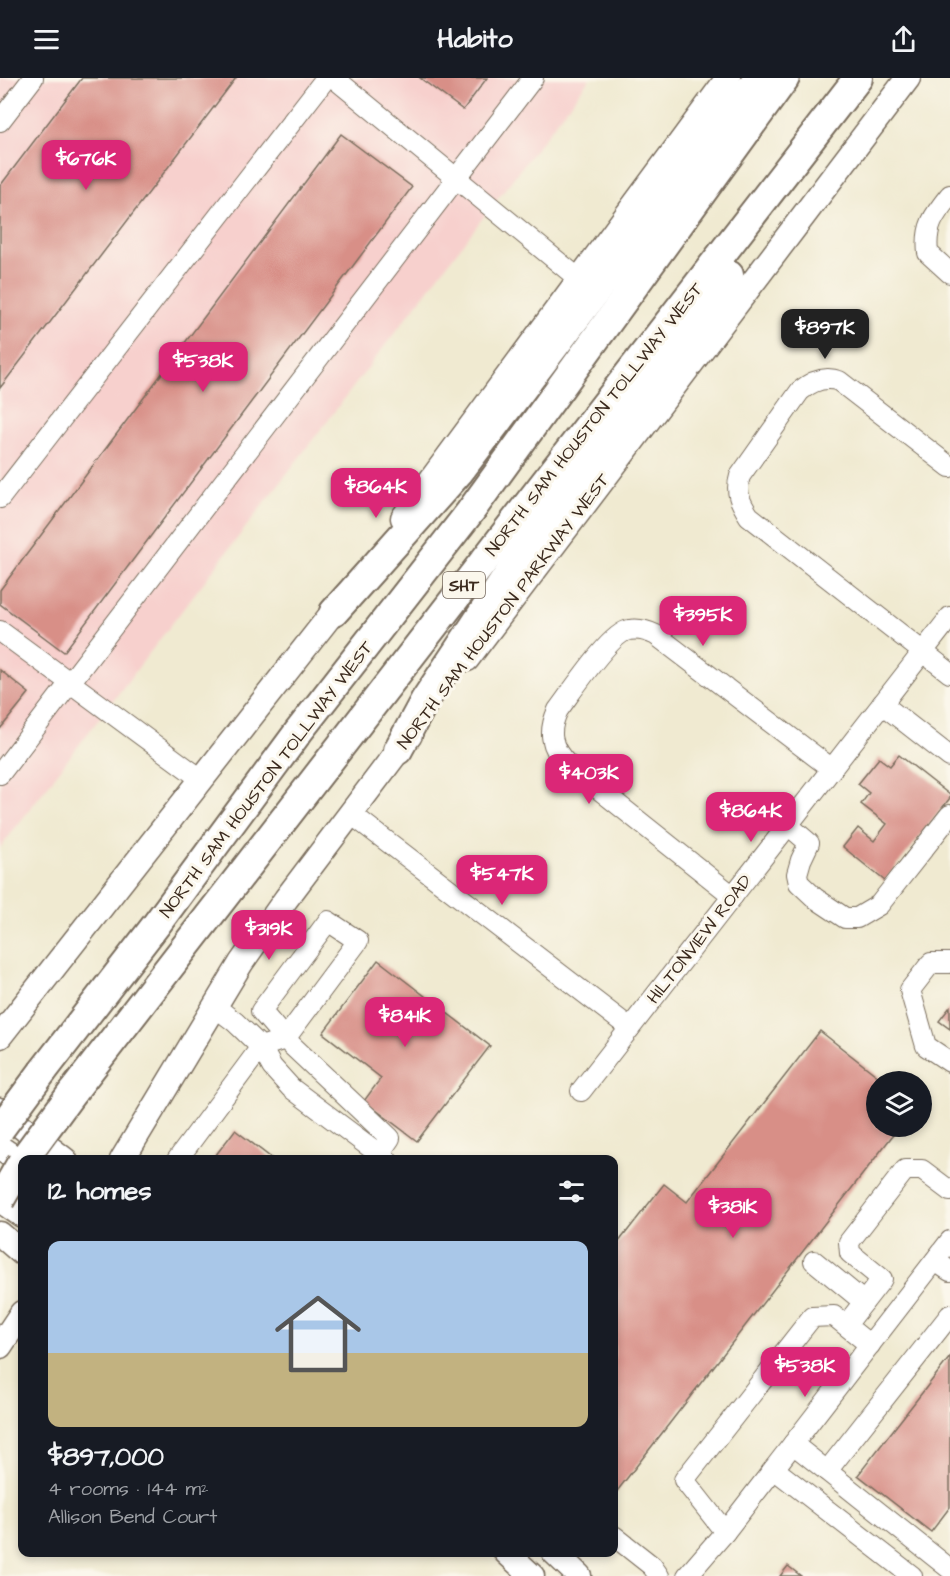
<!DOCTYPE html>
<meta charset="utf-8">
<style>
body{margin:0;font-family:"Architects Daughter",sans-serif;background:#20242c;color:#f1f3f6;height:100vh;display:flex;flex-direction:column;font-size:22px;white-space:nowrap}
*{box-sizing:border-box;margin:0}
p{font-size:20px;color:#9ea1a6}
.icon{flex:none;width:33px;height:33px;fill:none;stroke:currentColor;stroke-width:2;stroke-linecap:round;stroke-linejoin:round}
.map{position:relative;flex:1;overflow:hidden}
.sheet{position:absolute;left:18px;top:1077px;width:600px;height:402px;display:flex;flex-direction:column;background:#171b24;border-radius:12px;box-shadow:0 3px 9px #0003}
.sheet>*{flex:none}
.buttons{position:absolute;left:866px;top:993px;display:grid;gap:12px}
.buttons a{display:grid;place-items:center;width:66px;height:66px;border-radius:50%;background:#171b24;box-shadow:0 3px 9px #0003;font-size:30px}
.price{position:absolute;translate:-50% -51px;padding:0 14px;border-radius:12px;background:#db2777;color:#fff;font-size:20px;line-height:39px;filter:drop-shadow(0 2px 3px #0008)}
.price::after{content:'';position:absolute;left:50%;top:36px;width:18px;height:14px;margin-left:-9px;background:inherit;clip-path:polygon(0 0,100% 0,50% 100%)}
.price.current{background:#222;color:#fff}
ul{padding:0;list-style:none}
li{display:grid;align-content:center;gap:12px;height:318px;padding:0 30px}
li span{display:grid;place-items:center;height:186px;border-radius:12px;color:#555}
li>.icon{margin-inline-start:auto}
span .icon{width:108px;height:108px;fill:#fffc;stroke-width:1}
li b{font-size:26px}
h2{display:flex;justify-content:space-between;align-items:center;height:72px;padding:0 30px;font-size:26px}
header{display:flex;justify-content:space-between;align-items:center;height:78px;padding:0 30px;background:#171b24;font-size:27px;font-weight:700}
.map>svg:first-child{display:block}
.built{fill:#f7d0cd}
.building{fill:#d88f87}
.lines{fill:none;stroke-linecap:round;stroke-linejoin:round}
.minor-casing{stroke:#7a6d5d;stroke-width:22}
.major-casing{stroke:#7a6d5d;stroke-width:27}
.highway-casing{stroke:#7a6d5d;stroke-width:32}
.minor{stroke:#fff;stroke-width:20}
.major{stroke:#fff;stroke-width:24}
.highway{stroke:#fff;stroke-width:28}
.highway-bridge-casing{stroke:#7a6d5d;stroke-width:32;stroke-linecap:butt}
.highway-bridge{stroke:#fff;stroke-width:28}
.labels{text-anchor:middle;stroke-width:6;stroke-linejoin:round;paint-order:stroke}
.shield{fill:#fbf7ec;stroke:#75685c;stroke-width:1.5}
.shield-label{font-size:16px;font-weight:bold;fill:#3b2a1e}
.street-label{font-size:18px;fill:#3b2a1e;stroke:#fbf7ec}
</style>
<header><svg class="icon" aria-label="menu" viewBox="0 0 24 24"><path d="M4 6h16M4 12h16M4 18h16"/></svg>Habito<svg class="icon" aria-label="share" viewBox="0 0 24 24"><path d="M12 15V3M7 8l5-5 5 5M5 13v7h14v-7"/></svg></header>
<div class="map">
<svg width="950" height="1498" viewBox="0 0 950 1498">
<rect width="100%" height="100%" fill="#fbf7ec"/>
<filter id="ink" filterUnits="userSpaceOnUse"><feTurbulence type="fractalNoise" baseFrequency=".0167" numOctaves="2"/><feDisplacementMap in="SourceGraphic" scale="12" xChannelSelector="R" yChannelSelector="G"/><feConvolveMatrix kernelMatrix="1 2 1 2 8 2 1 2 1" color-interpolation-filters="sRGB"/></filter>
<filter id="wash" filterUnits="userSpaceOnUse"><feTurbulence type="fractalNoise" baseFrequency=".008" numOctaves="4" result="noise"/><feDisplacementMap in="SourceGraphic" scale="24" xChannelSelector="R" yChannelSelector="G"/><feGaussianBlur stdDeviation="1.35" result="paint"/><feColorMatrix in="noise" values="0 0 0 0 0 0 0 0 0 0 0 0 0 0 0 0 0 1.4 0 .05"/><feComposite in="paint" operator="in"/></filter>
<g filter="url(#wash)">
<rect width="100%" height="100%" fill="#f0ead1"/>
<path class="built" d="M0 0H590L0 770Z"/>
<g id="blocks">
<g class="building">
<path d="M82 0H236L0 310V108Z"/>
<path d="M420 0H487L463 32Z"/>
<path d="M341 56 412 109 64 574 0 526V512Z"/>
<path d="M0 592 29 615 0 651Z"/>
<path d="M899 677 950 717V720L885 803 843 769 858 750 874 763 887 746 861 726 869 715 858 706 879 680 890 688Z"/>
<path d="M378 882 490 968 417 1063 364 1023 381 1000 323 955Z"/>
<path d="M950 929V951L939 943Z"/>
<path d="M820 953 885 1004H876V1048H900L614 1417V1170L664 1106 687 1124Z"/>
<path d="M235 1052 274 1082H212Z"/>
<path d="M950 1279V1429L931 1454 858 1397Z"/>
<path d="M788 1488 801 1498H780Z"/>
</g>
</g>
</g>
<g filter="url(#ink)">
<use href="#blocks" fill-opacity="0" stroke="#7a6d5d" stroke-width="1.5"/>
<g class="lines">
<g class="minor-casing">
<g id="minor">
<path d="M334 0 579 201"/>
<path d="M0 43 33 0"/>
<path d="M950 117C934 137 925 148 928 175L950 195"/>
<path d="M950 389 839 303C825 298 812 303 800 313L740 398C735 414 740 424 749 438L950 595"/>
<path d="M0 420 326 0"/>
<path d="M0 553 201 701"/>
<path d="M882 626 950 679"/>
<path d="M0 696 533 0"/>
<path d="M350 735 630 950"/>
<path d="M788 747 809 765 801 782 797 796 799 805 815 820 845 840H857L879 827 950 737"/>
<path d="M733 818 567 686C550 669 548 653 558 632 571 615 610 555 629 552 639 550 648 553 656 557L832 691"/>
<path d="M328 843 358 863 285 961 261 933Z"/>
<path d="M950 885H931L910 912 926 968 950 984"/>
<path d="M214 928 235 944 261 969 272 989 291 1010 387 1082"/>
<path d="M581 1013 950 539"/>
<path d="M177 1082 261 969 285 961 390 1060 379 1076"/>
<path d="M814 1183 864 1224"/>
<path d="M935 1183 950 1193"/>
<path d="M846 1247 882 1201 850 1175 849 1164 905 1092H922L950 1113"/>
<path d="M793 1366 950 1491"/>
<path d="M774 1391 912 1498"/>
<path d="M827 1393 950 1237"/>
<path d="M725 1454 684 1402 812 1239 834 1238 870 1267"/>
<path d="M614 1458 652 1488 659 1498"/>
<path d="M687 1498 725 1454 950 1163"/>
</g>
</g>
<g class="major-casing">
<g id="major">
<path d="M403 440 728 0"/>
<path d="M467 581 908 0"/>
<path d="M0 958 345 519"/>
<path d="M0 1032 65 1082"/>
<path d="M0 1070 22 1085"/>
<path d="M122 1082 241 885 286 821 410 657"/>
<path d="M0 1122 22 1137"/>
<path d="M0 1156 22 1175"/>
<path d="M0 1268 22 1235"/>
<path d="M506 1474 532 1498"/>
<path d="M554 1474 579 1498"/>
</g>
</g>
<g class="highway-casing">
<g id="highway">
<path d="M334 534 459 394 758 0"/>
<path d="M398 672 425 622 546 440 729 197"/>
<path d="M43 993 156 847 299 653 470 434 785 0"/>
<path d="M72 1015 858 0"/>
</g>
</g>
<use href="#minor" class="minor"/>
<use href="#major" class="major"/>
<use href="#highway" class="highway"/>
<g class="highway-bridge-casing">
<g id="highway-bridge">
<path d="M0 1051 43 993"/>
<path d="M28 1075 72 1015"/>
<path d="M0 1122 22 1084"/>
</g>
</g>
<use href="#highway-bridge" class="highway-bridge"/>
</g>
</g>
<g class="labels">
<rect class="shield" x="443" y="494" width="42" height="26" rx="4.5"/>
<g class="shield-label">
<text x="464" y="513">SHT</text>
</g>
<g class="street-label">
<text transform="translate(594 341) rotate(-52)" y="6">NORTH SAM HOUSTON TOLLWAY WEST</text>
<text transform="translate(503 533) rotate(-53)" y="6">NORTH SAM HOUSTON PARKWAY WEST</text>
<text transform="translate(266 701) rotate(-53)" y="6">NORTH SAM HOUSTON TOLLWAY WEST</text>
<text transform="translate(699 861) rotate(-52)" y="6">HILTONVIEW ROAD</text>
</g>
</g>
</svg>
<div class="buttons">
<a><svg class="icon" aria-label="layers" viewBox="0 0 24 24"><path d="M12 4l9 5-9 5-9-5zM3 14l9 5 9-5"/></svg></a>
</div>
<b class="price" style="left:86px;top:113px">$676K</b>
<b class="price current" style="left:825px;top:282px">$897K</b>
<b class="price" style="left:203px;top:315px">$538K</b>
<b class="price" style="left:376px;top:441px">$864K</b>
<b class="price" style="left:703px;top:569px">$395K</b>
<b class="price" style="left:589px;top:727px">$403K</b>
<b class="price" style="left:751px;top:765px">$864K</b>
<b class="price" style="left:502px;top:828px">$547K</b>
<b class="price" style="left:269px;top:883px">$319K</b>
<b class="price" style="left:405px;top:970px">$841K</b>
<b class="price" style="left:733px;top:1161px">$381K</b>
<b class="price" style="left:805px;top:1320px">$538K</b>
<section class="sheet">
<h2>12 homes<svg class="icon" aria-label="filters" viewBox="0 0 24 24"><path d="M4 7h16M4 17h16"/><circle cx="9" cy="7" r="2"/><circle cx="15" cy="17" r="2"/></svg></h2>
<ul>
<li><span style="background:linear-gradient(#a9c7e8 60%,#c2b280 0)"><svg class="icon" aria-label="home" viewBox="0 0 24 24"><path d="M3 11l9-7 9 7M6 9v11h12V9"/></svg></span><div><b>$897,000</b><p>4 rooms · 144 m²</p><p>Allison Bend Court</p></div></li>
</ul>
</section>
</div>
